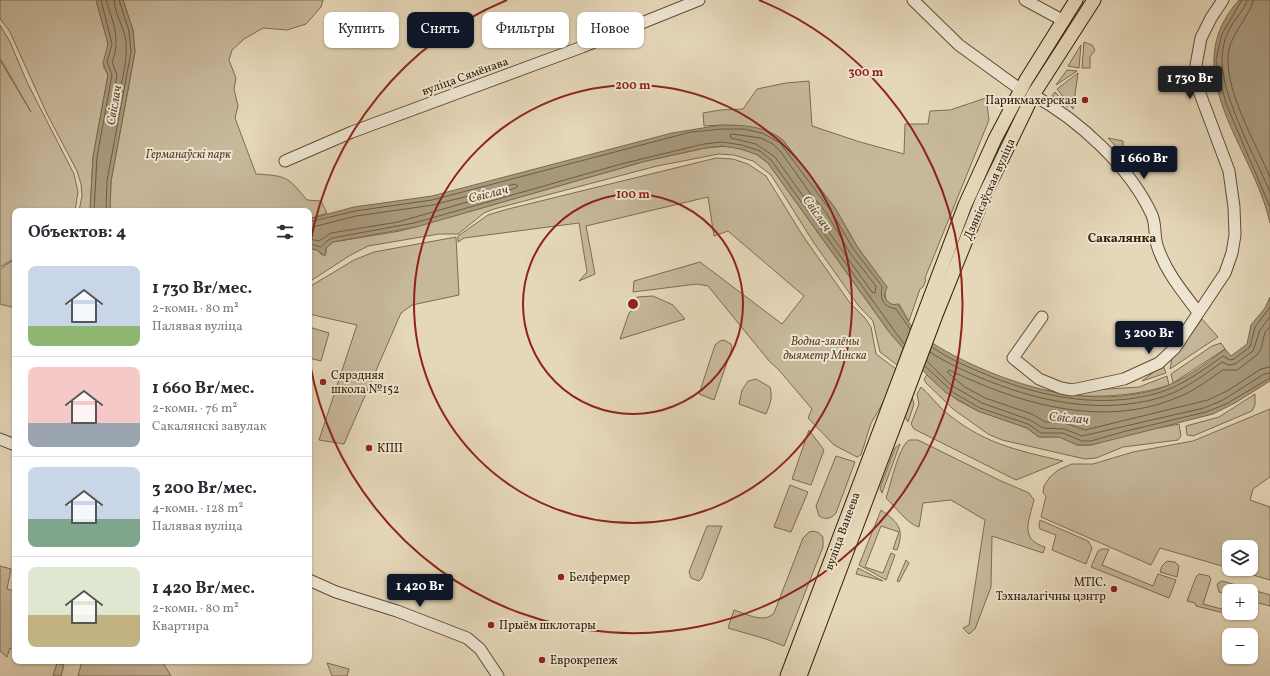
<!DOCTYPE html>
<html lang="ru">
<meta charset="utf-8">
<style>
body{margin:0;font-family:Vollkorn,serif;background:#f2f2f3;color:#2b2b33;height:100vh;display:flex;flex-direction:column;font-size:15px;white-space:nowrap}
*{box-sizing:border-box;margin:0}
p{font-size:13px;color:#7c7c81}
.icon{flex:none;width:22px;height:22px;fill:none;stroke:currentColor;stroke-width:2;stroke-linecap:round;stroke-linejoin:round}
.map{position:relative;flex:1;overflow:hidden}
.panel{position:absolute;left:12px;top:208px;width:300px;height:456px;display:flex;flex-direction:column;background:#fff;border-radius:8px;box-shadow:0 1px 3px #0004}
.panel>*{flex:none}
.banner{position:absolute;left:324px;top:12px;width:380px;height:36px;display:flex;gap:8px}
.controls{position:absolute;left:1222px;top:540px;display:grid;gap:8px}
.controls a{display:grid;place-items:center;width:36px;height:36px;border-radius:8px;background:#fff;box-shadow:0 1px 3px #0004;font-size:20px}
.price{position:absolute;translate:-50% -34px;padding:0 9px;border-radius:4px;background:#111827;color:#fff;font-size:13px;line-height:26px;filter:drop-shadow(0 1px 2px #0008)}
.price::after{content:'';position:absolute;left:50%;top:24px;width:12px;height:9px;margin-left:-6px;background:inherit;clip-path:polygon(0 0,100% 0,50% 100%)}
.price.on{background:#222;color:#fff}
ul{padding:0;list-style:none}
li{display:flex;align-items:center;gap:12px;height:100px;padding:0 16px}
li+li{border-top:1px solid #e1e1e2}
li span{display:grid;place-items:center;flex:none;width:112px;height:80px;border-radius:8px;color:#555}
li>.icon{margin-inline-start:auto}
span .icon{width:48px;height:48px;fill:#fffc;stroke-width:1}
li b{font-size:17px}
h2{display:flex;justify-content:space-between;align-items:center;height:48px;padding:0 16px;font-size:17px}
.pill{padding:0 14px;border-radius:8px;background:#fff;box-shadow:0 1px 3px #0004;font-size:14px;line-height:36px}
.pill.on{background:#111827;color:#fff}
.map>svg:first-child{display:block}
.green{fill:#c7b89b;stroke:#7c6c50}
.water{fill:#a8997c;stroke:#79694d}
.lines{fill:none;stroke-linecap:round;stroke-linejoin:round}
.shore{stroke:#6d5c41;stroke-width:1}
.minor-casing{stroke:#5f4e33;stroke-width:13}
.major-casing{stroke:#322006;stroke-width:15}
.minor{stroke:#eee5d2;stroke-width:11}
.major{stroke:#e5d7b9;stroke-width:13}
.ring{fill:none;stroke:#8f2418;stroke-width:2}
.poi-dot{fill:#8f2418;stroke:#eee5d2;stroke-width:1.5}
.labels{text-anchor:middle;stroke-width:4;stroke-linejoin:round;paint-order:stroke}
.street-label{font-size:12px;fill:#322006;stroke:#eee5d2}
.poi-label{font-size:12px;fill:#322006;stroke:#eee5d2;text-anchor:start}
.park-label{font-size:12px;font-style:italic;fill:#57462b;stroke:#eee5d2}
.water-label{font-size:13px;font-style:italic;fill:#5b4a2f;stroke:#eee5d2}
.neighbourhood-label{font-size:13px;font-weight:bold;fill:#322006;stroke:#eee5d2}
.centre{fill:#8f2418;stroke:#eee5d2;stroke-width:2}
.ring-label{font-size:12px;text-anchor:middle;font-weight:bold;fill:#8f2418;stroke:#eee5d2;stroke-width:4;stroke-linejoin:round;paint-order:stroke}
</style>
<div class="map">
<svg width="1270" height="676" viewBox="0 0 1270 676">
<rect width="100%" height="100%" fill="#e5d7b9"/>
<filter id="stains"><feTurbulence type="fractalNoise" baseFrequency=".005" numOctaves="4"/><feColorMatrix values="0 0 0 0 .2 0 0 0 0 .09 0 0 0 0 .02 0 0 0 .5 -.17"/></filter>
<radialGradient id="worn" r=".72"><stop offset=".6" stop-color="#630" stop-opacity="0"/><stop offset="1" stop-color="#630" stop-opacity=".3"/></radialGradient>
<g class="green">
<path d="M0 0H96L107 39 108 49 103 66 108 75 93 157 90 211H79L82 196 81 184 77 171 47 114 9 30 0 19Z"/>
<path d="M123 0H323L321 7 306 24 287 30 263 28 244 39 232 50 229 60 236 78 234 89 238 106 235 118 256 174C287 176 287 176 307 200L321 201 327 213 309 219V211H110L111 181 135 52 133 30Z"/>
<path d="M0 25 10 42 27 82 74 174 78 192 75 211H15V258L0 267V60L31 112 0 58Z"/>
<path d="M1084 42 1092 45 1095 50 1090 57V68H1082Z"/>
<path d="M1081 45 1079 68 1068 66Z"/>
<path d="M1067 70 1077 71 1056 85Z"/>
<path d="M1078 73 1073 109 1057 89Z"/>
<path d="M809 81 812 126 860 142 904 154 905 124H928L930 111 950 110 986 98 989 120 925 278 926 280 923 287 920 289 909 321 899 304 892 305 886 300 885 292 887 287 858 248 835 208 783 140C765 126 726 124 704 126L703 113 720 110 743 109 757 89 786 83Z"/>
<path d="M1055 92 1068 107 1052 96Z"/>
<path d="M1108 138 1123 141V154Z"/>
<path d="M728 146 753 152 768 163 890 333 903 348 897 365 880 352 873 321 858 305 814 243 771 175 753 161 734 155 719 154 657 166 494 209 484 213 458 234H439L368 246 349 256 309 282V248L317 250 322 255 326 254V248L333 242 400 231 646 161 705 148Z"/>
<path d="M716 158 733 159 748 164 766 176 803 236 850 303 865 318 871 327 876 354 896 369 884 401 871 423 861 455 857 457 834 445 808 418 812 409 778 369 770 362 708 286 697 284 633 292 634 281 700 262 782 324 804 296 728 231 714 236 708 197 586 226 595 274 579 281 587 272 579 223 464 238 458 242V236L488 215 508 209Z"/>
<path d="M456 237 459 295 412 305 401 313 344 444 319 440 357 325 309 314V287L354 260 374 252Z"/>
<path d="M15 259V308L0 304V269Z"/>
<path d="M653 296 673 305 685 319 620 339 629 313 635 308 637 297Z"/>
<path d="M1202 319 1218 337 1170 369 1172 358 1179 351Z"/>
<path d="M309 327 329 333 321 361 309 358Z"/>
<path d="M724 340 731 344 732 348 714 400 699 394 715 345 720 341Z"/>
<path d="M1221 343 1225 349 1173 383 1171 374 1212 346Z"/>
<path d="M1163 365 1166 373 1142 381Z"/>
<path d="M927 375 957 400 978 411 1027 428 1039 437H1062L1077 445H1091L1127 434 1179 424 1181 436 1178 440 1123 447 1096 458 1085 459 1002 440 988 434 953 409 926 383 924 379Z"/>
<path d="M1167 376 1169 385C1139 395 1109 397 1077 396V391L1139 387Z"/>
<path d="M756 379 770 387C773 398 770 404 766 414L739 404 742 390 748 381Z"/>
<path d="M921 387C929 394 935 402 942 409 981 443 1015 450 1063 461L1016 480 914 429 911 424 919 404 917 394Z"/>
<path d="M1255 394V405L1252 411 1193 436 1187 435 1186 426 1219 417Z"/>
<path d="M912 397 914 404 908 422 905 416Z"/>
<path d="M1270 409V477L1253 489 1250 500 1270 507V580L1232 569H1251V547H1229V568L1160 548 1151 565 1041 517 1046 496 1043 493 1044 486 1050 477 1058 470 1072 464H1093L1133 452 1193 441Z"/>
<path d="M809 430 824 450 811 485 792 479Z"/>
<path d="M909 440H918L999 480 1029 493 1034 500C1029 521 1019 539 1045 547L1043 553 992 536 991 587 975 629 969 634 963 628 969 625 985 520 951 500 923 503 919 527C907 524 896 507 886 498 891 484 898 448 909 440Z"/>
<path d="M900 444 882 493 880 488 895 448Z"/>
<path d="M836 456 855 462 836 513C831 519 825 520 819 516L816 506Z"/>
<path d="M790 485 808 492 791 532 774 527Z"/>
<path d="M881 510C898 522 905 529 897 550L893 549 899 532 881 526 865 567 883 573 891 553 895 555 886 580 859 565Z"/>
<path d="M1040 520 1088 541 1092 548 1086 564 1052 550 1056 535 1040 529 1039 526Z"/>
<path d="M707 526H722L702 578 699 581 691 578 689 572Z"/>
<path d="M814 531 819 533 823 537V547L784 646 766 639 728 628 734 610C747 614 764 624 774 613L803 538 809 532Z"/>
<path d="M1102 549H1109L1102 565 1153 586 1158 574 1176 580 1169 598 1091 567 1098 551Z"/>
<path d="M906 560 909 563 899 582 897 581Z"/>
<path d="M1167 561 1175 562 1179 566 1177 577 1160 572 1162 566Z"/>
<path d="M0 566 11 569 7 589 15 591V650L10 648 7 657 0 651Z"/>
<path d="M858 568 883 581 856 574Z"/>
<path d="M1199 574 1209 576 1211 579 1203 604 1229 611V613L1241 614 1240 617 1196 606 1195 603 1187 601 1196 577Z"/>
<path d="M1222 581 1270 595V606L1251 601V591H1229V595L1219 592 1217 584Z"/>
<path d="M82 661H162L171 676H78Z"/>
<path d="M57 663 64 665 61 676H53Z"/>
<path d="M327 663 349 669 347 676H332Z"/>
</g>
<g class="water">
<path d="M96 0H123L133 30 135 52 111 181 110 211H90L93 157 108 75 103 63 108 44Z"/>
<path d="M1239 0H1270V223C1254 148 1174 72 1239 0Z"/>
<path d="M721 125C744 125 765 126 783 140L835 208 858 248 887 287 884 295C886 302 891 306 898 304 902 311 906 319 911 325 926 342 949 353 969 363 1027 390 1094 408 1158 389 1183 381 1204 365 1225 349L1231 356 1247 344 1251 325 1265 308 1270 297V381L1235 403 1213 414 1091 445H1077L1059 437H1039L1027 428 978 411 945 392 927 375 890 333 768 163 758 155 741 149 722 146 705 148 646 161 416 227 333 242 326 248 325 256 317 250 309 248V219L354 207 432 196 672 133Z"/>
</g>
<g class="lines">
<g class="shore">
<path d="M106 0C113 21 121 41 112 62L117 75 111 109 113 111 115 109C120 88 128 64 126 42 124 27 115 14 114 0"/>
<path d="M1242 0 1222 34 1216 60 1218 76 1227 106 1270 207"/>
<path d="M1247 0C1246 8 1237 16 1233 23 1228 31 1224 40 1223 49 1215 86 1255 156 1270 192"/>
<path d="M1253 0C1252 12 1233 32 1229 49 1221 84 1256 144 1270 177"/>
<path d="M732 134 761 138 773 144 781 152 810 193 827 214 850 253 876 286 875 293 872 292 775 157 756 144 731 138 730 135Z"/>
<path d="M94 211 97 157 112 75 107 62 112 44 101 0"/>
<path d="M106 211 107 181 131 52 129 31 119 0"/>
<path d="M309 222 355 211 432 200 691 132 722 129H744L762 133 780 143 831 211 854 250 882 286C880 299 882 306 896 309L910 329"/>
<path d="M309 228 356 216 433 205 515 184 518 186 516 188 398 222 331 233 319 241 309 239"/>
<path d="M309 244 321 247 327 241 332 238 414 223 621 164 704 144 722 142 742 145 760 151 771 160 904 344"/>
<path d="M1270 327 1265 332 1261 349 1257 355 1237 370H1223C1208 380 1193 392 1176 398 1101 429 1018 403 949 370L947 372 965 387 985 398 1032 414 1045 422H1062L1085 430 1208 400 1227 391 1261 369 1270 367"/>
<path d="M932 347C947 358 964 365 980 372 1036 396 1098 410 1158 393 1182 386 1203 370 1223 356L1230 360 1234 359 1250 347 1255 327 1270 307"/>
<path d="M930 352C945 362 962 370 979 377 1035 401 1099 415 1159 398 1183 391 1203 376 1222 362L1229 365 1235 364 1253 351 1260 330 1270 317"/>
<path d="M927 361 951 385 982 403 1030 420 1043 428 1064 429 1082 436 1204 408 1223 400 1264 374 1270 373"/>
<path d="M925 366 954 393 980 408 1028 424 1041 433H1063L1082 441H1091L1126 431 1206 412 1226 404 1270 378"/>
</g>
<g class="minor-casing">
<g id="minor">
<path d="M913 0 959 45 1021 90"/>
<path d="M1025 0 1064 21"/>
<path d="M1033 95C1079 120 1130 167 1152 215 1156 224 1154 235 1157 245 1165 271 1182 291 1198 312"/>
<path d="M285 161 352 132 582 47 699 0"/>
<path d="M1042 317 1013 358 1039 379 1061 388 1072 390 1124 379 1159 363 1175 348 1225 273 1232 253 1235 235 1234 207 1229 171 1199 91 1196 65 1201 38 1211 18 1223 0"/>
<path d="M0 439 15 445"/>
<path d="M309 580 336 592 397 611 467 638 480 649 498 676"/>
</g>
</g>
<g class="major-casing">
<g id="major">
<path d="M787 676 965 205 995 139 1026 80 1076 0"/>
<path d="M800 676 936 315 983 198 1033 95 1094 0"/>
</g>
</g>
<use href="#minor" class="minor"/>
<use href="#major" class="major"/>
</g>
<g class="ring">
<circle cx="633" cy="304" r="110"/>
<circle cx="633" cy="304" r="219"/>
<path d="M310 244A329 329 0 0 1 507 0M759 0A329 329 0 1 1 310 364"/>
</g>
<g class="poi-dot">
<circle cx="1085" cy="100" r="4"/>
<circle cx="323" cy="382" r="4"/>
<circle cx="369" cy="448" r="4"/>
<circle cx="561" cy="577" r="4"/>
<circle cx="1114" cy="589" r="4"/>
<circle cx="491" cy="625" r="4"/>
<circle cx="542" cy="660" r="4"/>
</g>
<g class="labels">
<g class="street-label">
<text transform="translate(465 76) rotate(-20)" y="4">вуліца Сямёнава</text>
<text transform="translate(989 189) rotate(-66)" y="4">Дзянісаўская вуліца</text>
<text transform="translate(842 531) rotate(-70)" y="4">вуліца Ванеева</text>
</g>
<g class="poi-label">
<text x="1077" y="104" text-anchor="end">Парикмахерская</text>
<text x="331" y="379">Сярэдняя<tspan x="331" dy="14">школа №152</tspan></text>
<text x="377" y="452">КПП</text>
<text x="569" y="581">Белфермер</text>
<text x="1106" y="586" text-anchor="end">МТІС.<tspan x="1106" dy="14">Тэхналагічны цэнтр</tspan></text>
<text x="499" y="629">Прыём шклотары</text>
<text x="550" y="664">Еврокрепеж</text>
</g>
<g class="park-label">
<text x="188" y="158">Германаўскі парк</text>
<text x="825" y="345">Водна-зялёны<tspan x="825" dy="14">дыяметр Мінска</tspan></text>
</g>
<g class="water-label">
<text transform="translate(113 105) rotate(-80)" y="5">Свіслач</text>
<text transform="translate(488 193) rotate(-14)" y="5">Свіслач</text>
<text transform="translate(818 213) rotate(55)" y="5">Свіслач</text>
<text transform="translate(1069 417) rotate(5)" y="5">Свіслач</text>
</g>
<g class="neighbourhood-label">
<text x="1122" y="242">Сакалянка</text>
</g>
</g>
<circle cx="633" cy="304" r="6" class="centre"/>
<g class="ring-label">
<text x="866" y="76">300 m</text>
<text x="633" y="89">200 m</text>
<text x="633" y="198">100 m</text>
</g>
<rect width="100%" height="100%" filter="url(#stains)"/>
<rect width="100%" height="100%" fill="url(#worn)"/>
</svg>
<div class="controls">
<a><svg class="icon" aria-label="layers" viewBox="0 0 24 24"><path d="M12 4l9 5-9 5-9-5zM3 14l9 5 9-5"/></svg></a>
<a>+</a>
<a>−</a>
</div>
<b class="price on" style="left:1190px;top:100px">1 730 Br</b>
<b class="price" style="left:1144px;top:180px">1 660 Br</b>
<b class="price" style="left:1149px;top:355px">3 200 Br</b>
<b class="price" style="left:420px;top:608px">1 420 Br</b>
<div class="banner">
<a class="pill">Купить</a>
<a class="pill on">Снять</a>
<a class="pill">Фильтры</a>
<a class="pill">Новое</a>
</div>
<section class="panel">
<h2>Объектов: 4<svg class="icon" aria-label="filters" viewBox="0 0 24 24"><path d="M4 7h16M4 17h16"/><circle cx="9" cy="7" r="2"/><circle cx="15" cy="17" r="2"/></svg></h2>
<ul>
<li><span style="background:linear-gradient(#c9d6e8 75%,#8fb573 0)"><svg class="icon" aria-label="home" viewBox="0 0 24 24"><path d="M3 11l9-7 9 7M6 9v11h12V9"/></svg></span><div><b>1 730 Br/мес.</b><p>2-комн. · 80 m²</p><p>Палявая вуліца</p></div></li>
<li><span style="background:linear-gradient(#f6c9c9 70%,#9aa5b1 0)"><svg class="icon" aria-label="home" viewBox="0 0 24 24"><path d="M3 11l9-7 9 7M6 9v11h12V9"/></svg></span><div><b>1 660 Br/мес.</b><p>2-комн. · 76 m²</p><p>Сакалянскі завулак</p></div></li>
<li><span style="background:linear-gradient(#c9d6e8 65%,#7fa58c 0)"><svg class="icon" aria-label="home" viewBox="0 0 24 24"><path d="M3 11l9-7 9 7M6 9v11h12V9"/></svg></span><div><b>3 200 Br/мес.</b><p>4-комн. · 128 m²</p><p>Палявая вуліца</p></div></li>
<li><span style="background:linear-gradient(#dfe7d0 60%,#c2b280 0)"><svg class="icon" aria-label="home" viewBox="0 0 24 24"><path d="M3 11l9-7 9 7M6 9v11h12V9"/></svg></span><div><b>1 420 Br/мес.</b><p>2-комн. · 80 m²</p><p>Квартира</p></div></li>
</ul>
</section>
</div>
